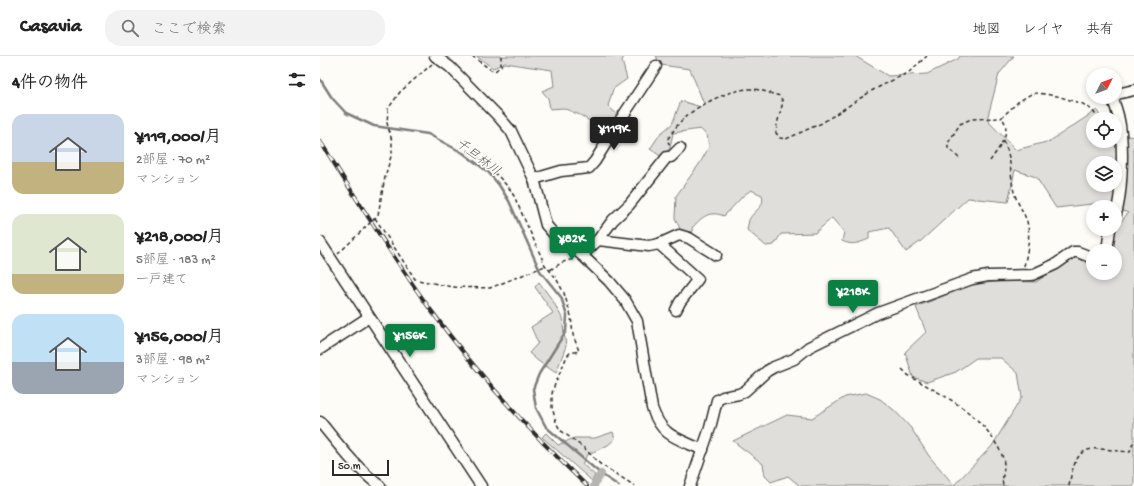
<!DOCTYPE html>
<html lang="ja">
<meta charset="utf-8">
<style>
body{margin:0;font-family:"Gochi Hand","Klee One",sans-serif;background:#f2f2f2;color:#222;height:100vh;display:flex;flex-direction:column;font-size:15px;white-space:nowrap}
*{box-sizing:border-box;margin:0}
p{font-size:13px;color:#767676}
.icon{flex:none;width:22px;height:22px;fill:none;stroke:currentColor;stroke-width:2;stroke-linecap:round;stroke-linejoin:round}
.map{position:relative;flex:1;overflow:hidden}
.side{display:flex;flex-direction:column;background:#fff;width:320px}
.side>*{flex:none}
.needle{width:26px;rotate:48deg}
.tools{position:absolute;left:766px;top:12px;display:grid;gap:8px}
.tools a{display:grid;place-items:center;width:36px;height:36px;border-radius:50%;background:#fff;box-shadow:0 2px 6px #0003;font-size:20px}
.scale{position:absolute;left:12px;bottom:10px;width:57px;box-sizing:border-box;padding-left:4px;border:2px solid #2b2b2b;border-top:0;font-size:11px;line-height:14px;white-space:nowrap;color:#2b2b2b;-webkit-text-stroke:3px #fdfcf7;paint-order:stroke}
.price{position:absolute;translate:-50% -34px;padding:0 9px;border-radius:4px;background:#0b8043;color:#fff;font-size:13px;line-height:26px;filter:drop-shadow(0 1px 2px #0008)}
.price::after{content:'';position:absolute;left:50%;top:24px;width:12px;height:9px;margin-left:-6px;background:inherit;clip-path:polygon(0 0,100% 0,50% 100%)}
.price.current{background:#222;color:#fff}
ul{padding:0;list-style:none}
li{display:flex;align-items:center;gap:12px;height:100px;padding:0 12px}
li span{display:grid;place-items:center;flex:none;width:112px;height:80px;border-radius:12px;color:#555}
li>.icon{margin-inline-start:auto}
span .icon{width:48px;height:48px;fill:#fffc;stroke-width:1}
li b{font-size:17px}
h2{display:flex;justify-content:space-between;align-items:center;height:48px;padding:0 12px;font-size:17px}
header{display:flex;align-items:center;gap:24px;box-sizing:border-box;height:56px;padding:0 20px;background:#fff;border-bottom:1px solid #e0e0e0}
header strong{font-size:19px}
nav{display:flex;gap:22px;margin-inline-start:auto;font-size:14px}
.search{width:280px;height:36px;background:#f2f2f2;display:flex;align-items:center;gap:10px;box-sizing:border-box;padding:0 14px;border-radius:16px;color:#767676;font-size:15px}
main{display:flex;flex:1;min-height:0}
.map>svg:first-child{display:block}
.green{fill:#dfdeda;stroke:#858482;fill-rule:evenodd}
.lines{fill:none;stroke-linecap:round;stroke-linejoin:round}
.stream{stroke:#7e7d7b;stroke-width:2.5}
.canal{stroke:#b5b4b1;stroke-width:8}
.minor-casing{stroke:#2b2b2b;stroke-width:13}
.path{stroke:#2b2b2b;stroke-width:1.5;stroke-dasharray:4 3;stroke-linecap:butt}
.minor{stroke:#fdfcf7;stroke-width:10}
.rail-casing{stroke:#2b2b2b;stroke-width:4}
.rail{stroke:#fdfcf7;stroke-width:2.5;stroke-dasharray:8;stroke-linecap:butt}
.labels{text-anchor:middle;stroke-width:3;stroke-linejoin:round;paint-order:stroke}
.water-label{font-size:13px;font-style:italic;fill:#5b5b5a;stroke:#fdfcf7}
</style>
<header>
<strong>Casavia</strong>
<div class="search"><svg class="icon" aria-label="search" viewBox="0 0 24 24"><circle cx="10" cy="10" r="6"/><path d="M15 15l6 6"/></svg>ここで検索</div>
<nav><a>地図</a><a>レイヤ</a><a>共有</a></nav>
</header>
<main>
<section class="side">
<h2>4件の物件<svg class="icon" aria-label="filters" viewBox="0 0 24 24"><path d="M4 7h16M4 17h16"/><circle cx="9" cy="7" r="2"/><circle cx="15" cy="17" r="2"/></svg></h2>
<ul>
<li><span style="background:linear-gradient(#c9d6e8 60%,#c2b280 0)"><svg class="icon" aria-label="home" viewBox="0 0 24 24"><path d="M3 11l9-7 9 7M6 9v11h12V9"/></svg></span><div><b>¥119,000/月</b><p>2部屋 · 70 m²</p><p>マンション</p></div></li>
<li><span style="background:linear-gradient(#dfe7d0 75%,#c2b280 0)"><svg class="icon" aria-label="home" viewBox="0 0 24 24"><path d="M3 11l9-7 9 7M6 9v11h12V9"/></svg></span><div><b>¥218,000/月</b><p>5部屋 · 183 m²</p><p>一戸建て</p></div></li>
<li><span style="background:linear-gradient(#bfe0f5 60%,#9aa5b1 0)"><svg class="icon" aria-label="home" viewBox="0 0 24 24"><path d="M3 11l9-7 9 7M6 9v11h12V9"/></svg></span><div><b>¥156,000/月</b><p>3部屋 · 98 m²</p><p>マンション</p></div></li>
</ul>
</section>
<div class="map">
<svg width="814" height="430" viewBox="0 0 814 430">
<rect width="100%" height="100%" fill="#fdfcf7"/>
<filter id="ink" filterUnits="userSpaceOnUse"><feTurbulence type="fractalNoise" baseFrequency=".025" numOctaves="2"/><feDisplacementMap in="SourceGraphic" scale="8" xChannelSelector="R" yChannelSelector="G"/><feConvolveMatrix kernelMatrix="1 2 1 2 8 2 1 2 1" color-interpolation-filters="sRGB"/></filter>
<g filter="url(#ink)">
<g class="green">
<path d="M156 0H304L302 5 307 23 293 33 288 50 299 60 289 77 260 59 243 52 230 53 228 42 222 35 234 30 232 14 185 7 173 12Z"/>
<path d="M336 0H535L568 20 607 18 638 3 640 0H694L679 18 667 64 696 94 730 85 777 54 781 63H773V85H795V78L814 81V430H480L468 420 451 426 445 420 443 408 413 385 467 359 492 362 525 341 546 337 560 343 574 354 591 372 609 400 634 429 672 390 702 341 698 317 681 302H656L636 316 607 326 593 321 585 296 606 276 596 251 653 228 685 225 716 226 754 200 773 202V217H795V195H778L808 157 795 151 781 147 736 152 716 121 695 114 688 146 648 142 601 185 586 196 569 172 549 176V183C539 187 532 190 522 185L524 176 512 162 495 177 461 178 454 189 446 190 427 174C428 171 428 167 429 164 433 155 446 151 442 139L431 134 424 139 404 160C389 154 382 161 372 172L373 179 360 173 355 162 356 140 380 107 389 91 387 79 380 73 353 77 350 92 342 101 330 93 340 78 352 68 361 45 381 51 384 48 370 13 341 9ZM773 107H795V129H773Z"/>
<path d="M219 226 233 245 242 262 246 290 236 317 218 305 209 297 218 287 211 271 233 257 215 231Z"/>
<path d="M293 376 295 383 288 389 267 399 262 408 275 419 272 425 222 381 226 377 238 389 254 382H275Z"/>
</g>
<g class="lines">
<path class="stream" d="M0 23 12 42 26 57 54 70 108 78 143 97 168 116 179 129 189 145 220 215 241 241 247 260 246 275 219 318 213 333 216 352 226 371 281 418 299 430"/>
<path class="canal" d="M274 430 275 427 281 418"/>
<g class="minor-casing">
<g id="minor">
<path d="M115 0 130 11 178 60 191 75 214 123 226 169 233 177 262 199 289 225 305 244 317 265 332 352C342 381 357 382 383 394"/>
<path d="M214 123 241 115 269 112 275 105 299 66 336 10"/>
<path d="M795 161C802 141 803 98 801 77 800 66 797 54 793 44L797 38 814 34"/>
<path d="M278 184 329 190 339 188 359 179 369 182 396 199"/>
<path d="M0 186 161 430"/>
<path d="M339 188 378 223 360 246 356 254"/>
<path d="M787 195 790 173"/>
<path d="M262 199 278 184 293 164 309 149 347 101H351L360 92"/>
<path d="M0 293 49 261"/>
<path d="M0 366C19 389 36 412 60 430"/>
<path d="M370 430 390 372 397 344 403 341 419 338 425 335 447 315 454 311 474 303 489 291 558 257 652 223 668 220 712 219 736 208 753 196H758L773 202"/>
</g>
</g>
<g class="path">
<path d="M152 0 171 14 175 15 181 10V0"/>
<path d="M683 85C692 100 690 120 694 136 697 148 706 158 708 170 710 183 707 198 704 210"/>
<path d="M350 89 347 84C352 77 357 69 362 64 377 49 412 32 433 33 442 34 452 38 460 40L463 46 457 68 456 77 460 82 466 83 502 67 553 34 589 16 607 0"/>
<path d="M147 94 161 104 180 122 189 132 194 140 225 209 236 222 244 237 251 260 253 279 259 295 250 297 247 300 233 333 232 338V351L236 366 240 374 264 392 280 408 315 430"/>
<path d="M639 102 628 92V87L640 68 651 63 681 62 698 46 711 38 718 37 737 40 763 48 772 54 779 63"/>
<path d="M670 105C678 93 693 76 682 62"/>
<path d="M55 162 95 223 98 224 132 231 170 232 225 210"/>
<path d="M18 198 58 159 65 121 72 97V85L67 67 68 53 80 36 112 8"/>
<path d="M230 214 243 206 253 203"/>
<path d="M582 313 588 319C620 338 655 353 675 386 678 391 682 397 683 403 686 412 681 421 683 430"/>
<path d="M749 430C757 382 771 393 810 396L814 384"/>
</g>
<use href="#minor" class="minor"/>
<g class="rail-casing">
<path id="rail" d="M0 85C36 142 71 199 110 253 156 316 210 376 267 430"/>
</g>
<use href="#rail" class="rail"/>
</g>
</g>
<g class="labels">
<g class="water-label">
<text transform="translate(159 100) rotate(37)" y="5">千旦林川</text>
</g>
</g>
</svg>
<div class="tools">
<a><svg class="needle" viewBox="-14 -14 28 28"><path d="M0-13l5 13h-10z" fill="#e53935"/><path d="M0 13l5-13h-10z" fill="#767676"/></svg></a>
<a><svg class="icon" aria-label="locate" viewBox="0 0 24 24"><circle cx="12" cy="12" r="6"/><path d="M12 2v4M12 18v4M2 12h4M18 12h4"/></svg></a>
<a><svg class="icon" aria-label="layers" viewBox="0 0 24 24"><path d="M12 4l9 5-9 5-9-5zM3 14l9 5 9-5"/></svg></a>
<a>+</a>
<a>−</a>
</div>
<div class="scale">50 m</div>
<b class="price current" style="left:294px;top:95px">¥119K</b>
<b class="price" style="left:252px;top:205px">¥82K</b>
<b class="price" style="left:533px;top:258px">¥218K</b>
<b class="price" style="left:90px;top:302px">¥156K</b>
</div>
</main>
